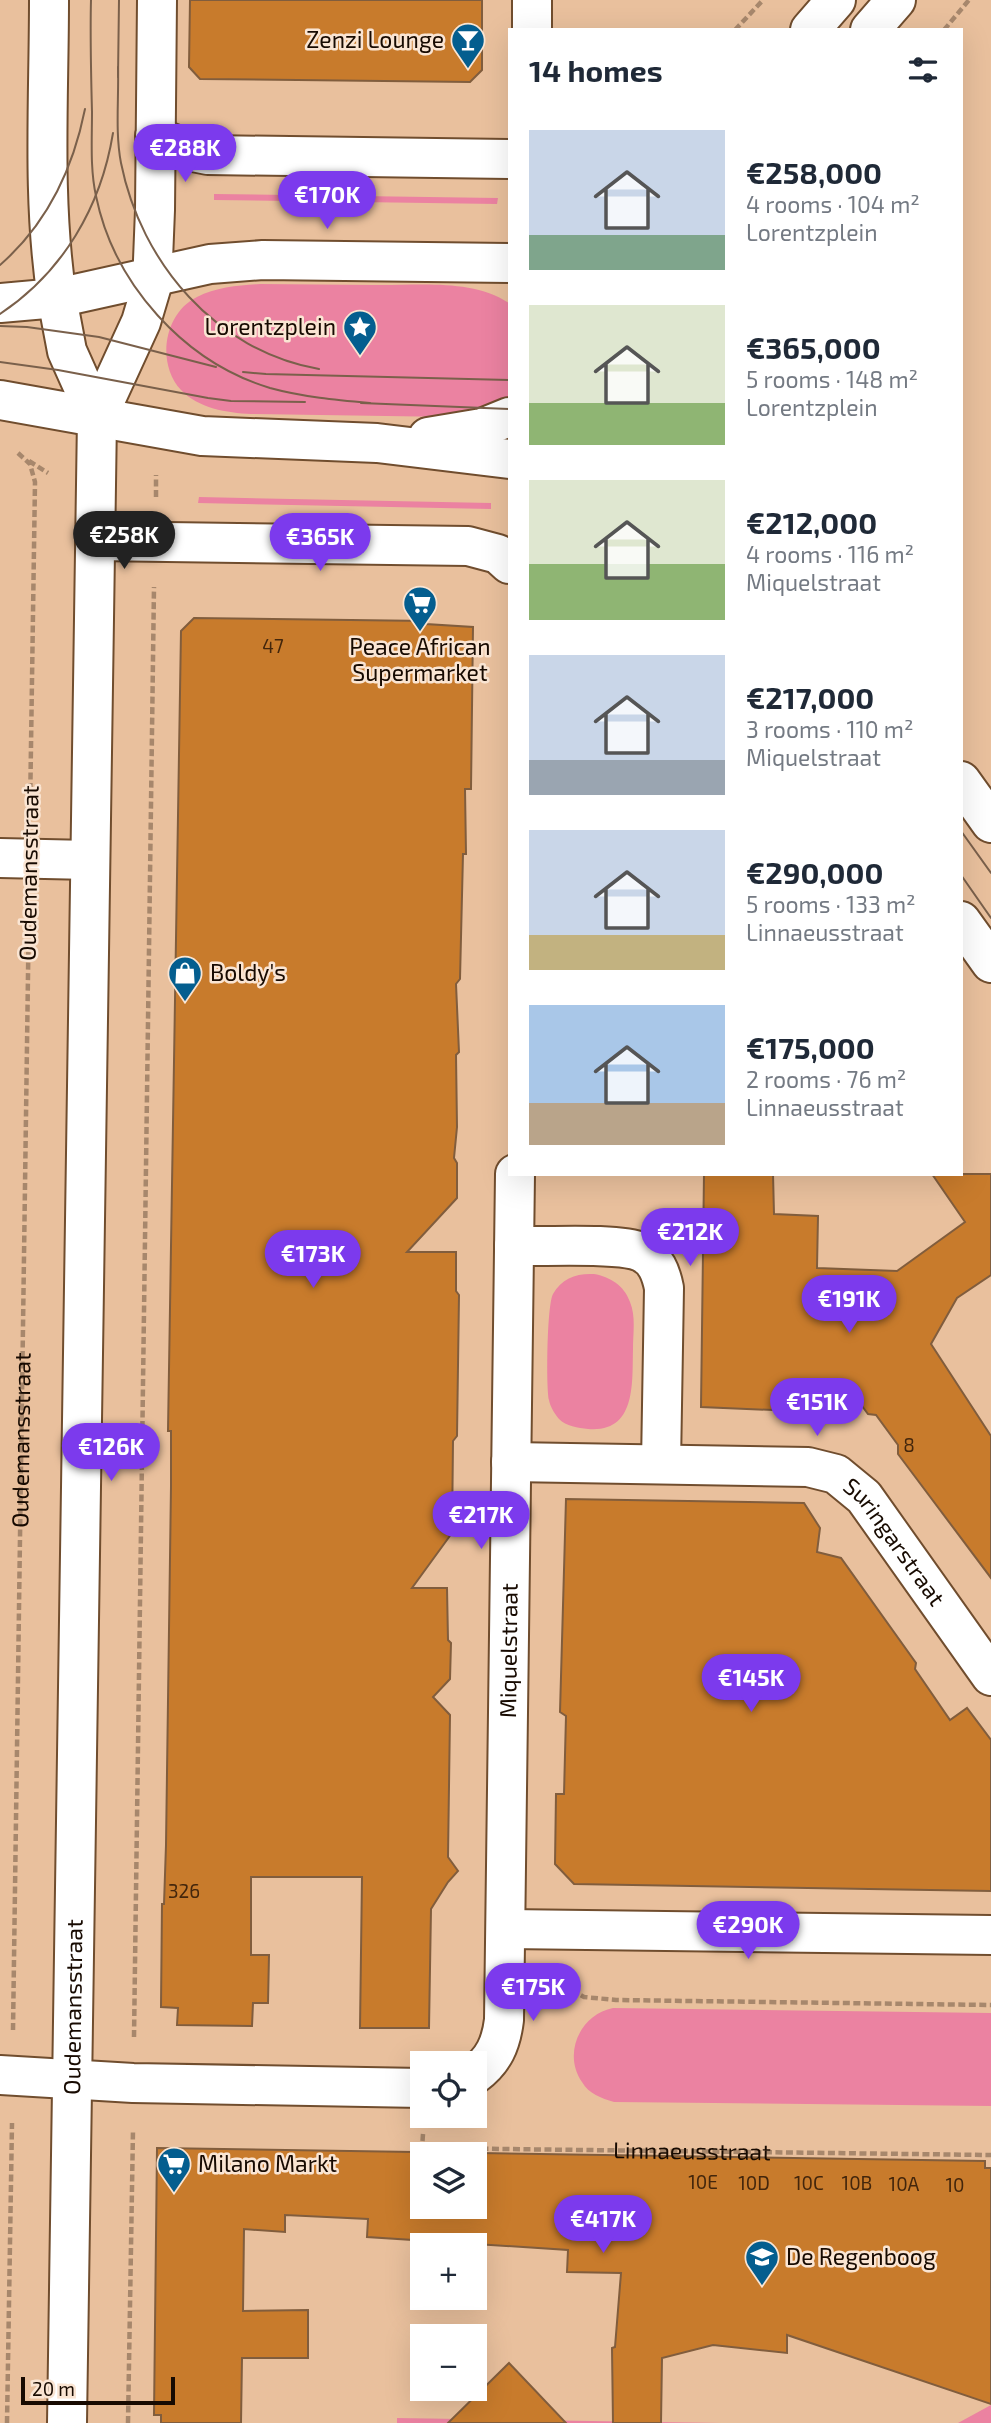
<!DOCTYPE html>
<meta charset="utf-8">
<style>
body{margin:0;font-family:"Exo 2",sans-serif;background:#f2f2f3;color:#1f2937;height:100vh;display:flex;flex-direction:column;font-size:26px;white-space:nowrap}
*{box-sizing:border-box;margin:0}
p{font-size:23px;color:#747a83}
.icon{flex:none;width:38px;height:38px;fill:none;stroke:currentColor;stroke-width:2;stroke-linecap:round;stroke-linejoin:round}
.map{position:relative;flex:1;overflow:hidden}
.details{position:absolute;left:508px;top:28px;width:455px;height:1148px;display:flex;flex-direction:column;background:#fff;border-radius:0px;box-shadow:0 7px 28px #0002}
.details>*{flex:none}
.buttons{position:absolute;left:410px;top:2051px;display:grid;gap:14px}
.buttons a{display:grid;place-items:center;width:77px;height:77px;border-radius:0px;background:#fff;box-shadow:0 7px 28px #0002;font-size:35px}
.scale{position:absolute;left:21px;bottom:18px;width:154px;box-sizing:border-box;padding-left:7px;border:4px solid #170a01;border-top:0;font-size:19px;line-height:24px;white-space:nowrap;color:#170a01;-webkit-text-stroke:5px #fae5d3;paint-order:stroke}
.price{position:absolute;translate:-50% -60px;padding:0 16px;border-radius:24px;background:#7c3aed;color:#fff;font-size:23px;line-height:46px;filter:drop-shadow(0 2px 4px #0008)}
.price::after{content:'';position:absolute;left:50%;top:42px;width:21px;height:16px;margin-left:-10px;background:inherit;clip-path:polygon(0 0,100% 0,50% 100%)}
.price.on{background:#222;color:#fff}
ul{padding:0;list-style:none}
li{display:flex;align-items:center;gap:21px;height:175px;padding:0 21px}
li span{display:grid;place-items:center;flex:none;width:196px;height:140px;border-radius:0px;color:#555}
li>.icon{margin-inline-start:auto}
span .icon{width:84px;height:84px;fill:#fffc;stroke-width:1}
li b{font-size:30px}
h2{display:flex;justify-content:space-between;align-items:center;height:84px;padding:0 21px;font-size:30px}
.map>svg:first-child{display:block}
.green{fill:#eb82a1}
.building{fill:#c87b2c;stroke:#815d3d;stroke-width:2;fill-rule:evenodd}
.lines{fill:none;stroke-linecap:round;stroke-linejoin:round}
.street-casing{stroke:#704d2e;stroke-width:42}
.secondary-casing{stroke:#704d2e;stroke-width:42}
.path{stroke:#a7876c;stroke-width:4.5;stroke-dasharray:7 3.5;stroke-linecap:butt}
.street{stroke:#fff;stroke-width:38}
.secondary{stroke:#fff;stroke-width:38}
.tram{stroke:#7a604b;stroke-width:2}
.labels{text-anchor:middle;stroke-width:5;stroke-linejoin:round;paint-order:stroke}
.number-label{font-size:19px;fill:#43260c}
.poi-label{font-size:23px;fill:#170a01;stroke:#fae5d3;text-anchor:start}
.street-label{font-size:23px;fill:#170a01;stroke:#fae5d3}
</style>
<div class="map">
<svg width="991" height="2423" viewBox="0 0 991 2423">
<rect width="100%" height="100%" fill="#e9c09d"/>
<g class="green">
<path d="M214 194 498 198 497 204 214 200Z"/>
<path d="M260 284C298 284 335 285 373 285 417 286 470 278 509 303V401L452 417 251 414C227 413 198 408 181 390 156 363 164 313 197 297 216 287 240 285 260 284Z"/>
<path d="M199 497 491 503V509L198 503Z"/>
<path d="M594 1274C610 1277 624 1285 630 1302 636 1316 633 1334 633 1349 632 1382 637 1433 588 1429 578 1428 566 1426 559 1419 554 1413 550 1406 549 1400 546 1385 547 1305 553 1294 562 1278 577 1273 594 1274Z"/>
<path d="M613 2008 991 2013V2106L614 2102C601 2098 589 2094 582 2082 562 2053 581 2014 613 2008Z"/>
<path d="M991 2405V2423H958Z"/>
<path d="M397 2418 722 2423H397Z"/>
</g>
<g class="building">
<path d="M190 0H482V70L470 82 200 79 189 67Z"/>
<path d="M194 618 427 621 426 624 473 627 471 789H465L466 854H463L460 979 456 984 459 1052 456 1055 457 1127 454 1158 457 1163V1198L407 1252H456V1291L459 1295 457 1436 453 1441 452 1533 412 1588H447L448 1640 451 1643 450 1679 433 1697 450 1715 448 1857 458 1871 448 1882 431 1909 429 2028H360L362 1877H251V1955H269L268 2003H253L252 2026 177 2025 178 2008 161 2007 162 1904H164L166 1845 171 1486V1431H168L181 631Z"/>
<path d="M704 1174H773L774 1214 818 1216 817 1268 897 1271 965 1222 932 1174H991V1275L957 1298 931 1344 991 1436V1578L898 1454V1445L876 1415 868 1414 854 1395 844 1413 701 1407Z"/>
<path d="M566 1499 804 1503 820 1528 817 1552 841 1558 916 1663 915 1669 950 1720 967 1708 991 1740V1891L574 1884 555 1864 556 1794H564L566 1716 560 1712Z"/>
<path d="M157 2148 985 2161V2168H991V2404L787 2335V2353L713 2345 662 2358 661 2423H613L612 2348 615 2347 621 2273 567 2272 568 2250 367 2237 368 2219 285 2215V2232L244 2229 243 2311 308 2310V2358H242L241 2423H161V2415H154ZM422 2154H474V2207H422Z"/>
<path d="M509 2363 566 2423H448Z"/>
</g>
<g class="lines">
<g class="street-casing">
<g id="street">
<path d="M49 0C49 100 42 199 57 298"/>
<path d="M532 30V0"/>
<path d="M155 136 193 152 208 155 509 159"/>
<path d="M95 541 468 546 498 554 509 564"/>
<path d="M0 858 90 860"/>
<path d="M514 1246C543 1247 618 1242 641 1252 656 1259 661 1273 664 1288L661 1464"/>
<path id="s3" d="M511 1462 808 1467 836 1474 864 1497 991 1676"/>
<path d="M506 1929 991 1935"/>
<path d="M0 2075 133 2083 422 2088"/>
<path id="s4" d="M474 2075C494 2060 501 2044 504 2020L515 1174"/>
<path id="s5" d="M67 2423 97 418 141 322 152 285 155 210 157 0"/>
</g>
</g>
<g class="secondary-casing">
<g id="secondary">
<path d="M810 30 836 0"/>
<path d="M870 30 896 0"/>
<path d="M57 298 67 351 97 418"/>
<path d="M0 303 57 298 210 264 263 260 509 263"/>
<path d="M0 400 202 436 377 443 509 459"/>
<path d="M428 437 482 428 509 417"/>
<path d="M961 781 991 823"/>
<path d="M961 921 991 963"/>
</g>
</g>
<g class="path">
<path d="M735 30 763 0"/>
<path d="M944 30 969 0"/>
<path d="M18 453 30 464 35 482 30 812"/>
<path d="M29 461 48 473"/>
<path d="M156 497V475"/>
<path d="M551 1988 569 1989 584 1997 616 2000 991 2005"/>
<path id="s1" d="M13 2030 29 905"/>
<path d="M134 2037 154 587"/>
<path id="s2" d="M423 2134 422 2148 991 2155"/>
<path d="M7 2423 12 2123"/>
<path d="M128 2423 133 2130"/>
</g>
<use href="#street" class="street"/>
<use href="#secondary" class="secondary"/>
<g class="tram">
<path d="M91 0C90 37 91 74 92 112 92 140 90 169 96 196 114 284 184 362 270 388 303 397 336 400 370 403"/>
<path d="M118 67C119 99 115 132 121 163 141 263 216 351 319 369"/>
<path d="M118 77 119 0"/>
<path d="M0 265C47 224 73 169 85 109"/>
<path d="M0 314C63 272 101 207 113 133"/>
<path d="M0 326 27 327 99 337 216 367"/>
<path d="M0 362 58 370 208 398 231 401 305 402"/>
<path d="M243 372 266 374 509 380"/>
<path d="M361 403 509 409"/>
<path d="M961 831 991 873"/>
<path d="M961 875 991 918"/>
</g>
</g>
<defs>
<g id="bar-pin" transform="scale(1.75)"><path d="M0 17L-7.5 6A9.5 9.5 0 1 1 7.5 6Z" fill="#045e8f" stroke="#fae5d3"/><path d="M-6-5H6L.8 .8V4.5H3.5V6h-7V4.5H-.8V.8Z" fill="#fff"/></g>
<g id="sight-pin" transform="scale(1.75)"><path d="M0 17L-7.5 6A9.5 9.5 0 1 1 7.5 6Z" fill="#045e8f" stroke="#fae5d3"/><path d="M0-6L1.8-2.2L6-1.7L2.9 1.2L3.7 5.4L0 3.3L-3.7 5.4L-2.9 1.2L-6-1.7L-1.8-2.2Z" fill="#fff"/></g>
<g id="supermarket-pin" transform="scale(1.75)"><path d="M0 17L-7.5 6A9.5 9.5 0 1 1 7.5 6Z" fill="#045e8f" stroke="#fae5d3"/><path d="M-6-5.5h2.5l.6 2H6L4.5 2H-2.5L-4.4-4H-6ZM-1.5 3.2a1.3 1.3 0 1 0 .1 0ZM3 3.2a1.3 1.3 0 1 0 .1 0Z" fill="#fff"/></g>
<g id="shop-pin" transform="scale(1.75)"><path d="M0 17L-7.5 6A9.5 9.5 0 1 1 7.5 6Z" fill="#045e8f" stroke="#fae5d3"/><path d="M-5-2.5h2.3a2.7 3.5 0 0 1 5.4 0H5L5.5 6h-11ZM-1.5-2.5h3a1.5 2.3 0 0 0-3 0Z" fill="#fff"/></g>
<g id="school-pin" transform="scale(1.75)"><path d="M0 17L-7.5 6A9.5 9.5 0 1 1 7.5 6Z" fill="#045e8f" stroke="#fae5d3"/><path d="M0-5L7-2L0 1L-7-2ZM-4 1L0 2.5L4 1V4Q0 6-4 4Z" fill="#fff"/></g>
</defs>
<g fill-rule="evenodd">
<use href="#bar-pin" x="468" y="40"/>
<use href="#sight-pin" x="360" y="327"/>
<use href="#supermarket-pin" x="420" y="603"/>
<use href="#shop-pin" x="185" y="973"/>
<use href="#supermarket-pin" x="174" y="2164"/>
<use href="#school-pin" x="762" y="2257"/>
</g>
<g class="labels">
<g class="number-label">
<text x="273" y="653">47</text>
<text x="909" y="1452">8</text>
<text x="184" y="1898">326</text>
<text x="703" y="2189">10E</text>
<text x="754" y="2190">10D</text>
<text x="809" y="2190">10C</text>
<text x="857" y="2190">10B</text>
<text x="904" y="2191">10A</text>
<text x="955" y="2192">10</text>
</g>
<g class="poi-label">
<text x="444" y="48" text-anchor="end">Zenzi Lounge</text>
<text x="336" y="335" text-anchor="end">Lorentzplein</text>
<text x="420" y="655" text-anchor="middle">Peace African<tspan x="420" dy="26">Supermarket</tspan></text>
<text x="210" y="981">Boldy's</text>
<text x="198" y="2172">Milano Markt</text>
<text x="786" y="2265">De Regenboog</text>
</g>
<g class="street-label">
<text transform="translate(29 873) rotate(-89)" y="8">Oudemansstraat</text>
<text dy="8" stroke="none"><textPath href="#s1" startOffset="590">Oudemansstraat</textPath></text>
<text dy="8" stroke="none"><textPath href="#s3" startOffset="416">Suringarstraat</textPath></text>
<text dy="8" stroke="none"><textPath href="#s4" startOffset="434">Miquelstraat</textPath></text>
<text dy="8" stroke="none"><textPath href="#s5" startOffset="416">Oudemansstraat</textPath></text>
<text dy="8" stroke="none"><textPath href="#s2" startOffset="284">Linnaeusstraat</textPath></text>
</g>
</g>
</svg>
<div class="buttons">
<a><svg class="icon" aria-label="locate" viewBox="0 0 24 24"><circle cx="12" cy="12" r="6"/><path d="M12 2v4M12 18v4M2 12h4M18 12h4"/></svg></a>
<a><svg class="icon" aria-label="layers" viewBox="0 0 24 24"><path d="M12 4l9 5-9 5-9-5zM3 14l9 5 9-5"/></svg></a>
<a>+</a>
<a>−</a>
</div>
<div class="scale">20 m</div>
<b class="price" style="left:185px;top:184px">€288K</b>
<b class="price" style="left:327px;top:231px">€170K</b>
<b class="price on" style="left:124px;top:571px">€258K</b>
<b class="price" style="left:320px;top:573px">€365K</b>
<b class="price" style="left:690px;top:1268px">€212K</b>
<b class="price" style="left:313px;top:1290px">€173K</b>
<b class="price" style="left:849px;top:1335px">€191K</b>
<b class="price" style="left:817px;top:1438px">€151K</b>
<b class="price" style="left:111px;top:1483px">€126K</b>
<b class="price" style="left:481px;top:1551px">€217K</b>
<b class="price" style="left:751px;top:1714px">€145K</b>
<b class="price" style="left:748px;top:1961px">€290K</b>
<b class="price" style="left:533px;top:2023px">€175K</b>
<b class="price" style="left:603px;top:2255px">€417K</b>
<section class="details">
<h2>14 homes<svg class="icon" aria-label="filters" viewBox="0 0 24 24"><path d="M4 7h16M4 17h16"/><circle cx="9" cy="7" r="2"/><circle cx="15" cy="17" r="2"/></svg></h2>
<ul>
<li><span style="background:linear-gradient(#c9d6e8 75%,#7fa58c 0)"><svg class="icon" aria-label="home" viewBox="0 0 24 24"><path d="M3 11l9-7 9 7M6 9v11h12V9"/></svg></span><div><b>€258,000</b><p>4 rooms · 104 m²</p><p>Lorentzplein</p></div></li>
<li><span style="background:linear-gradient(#dfe7d0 70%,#8fb573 0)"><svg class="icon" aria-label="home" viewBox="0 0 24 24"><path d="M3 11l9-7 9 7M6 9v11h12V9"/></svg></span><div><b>€365,000</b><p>5 rooms · 148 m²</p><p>Lorentzplein</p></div></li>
<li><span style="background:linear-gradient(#dfe7d0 60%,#8fb573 0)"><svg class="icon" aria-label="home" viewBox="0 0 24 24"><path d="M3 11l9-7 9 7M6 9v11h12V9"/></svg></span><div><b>€212,000</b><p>4 rooms · 116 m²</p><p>Miquelstraat</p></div></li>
<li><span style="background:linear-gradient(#c9d6e8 75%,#9aa5b1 0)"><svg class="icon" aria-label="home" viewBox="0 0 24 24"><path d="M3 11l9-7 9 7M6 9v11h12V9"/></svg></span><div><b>€217,000</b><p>3 rooms · 110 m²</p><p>Miquelstraat</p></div></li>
<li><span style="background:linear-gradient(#c9d6e8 75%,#c2b280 0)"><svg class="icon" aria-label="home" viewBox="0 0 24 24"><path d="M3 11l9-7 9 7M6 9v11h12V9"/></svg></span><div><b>€290,000</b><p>5 rooms · 133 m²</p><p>Linnaeusstraat</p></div></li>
<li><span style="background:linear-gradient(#a9c7e8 70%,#b9a48a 0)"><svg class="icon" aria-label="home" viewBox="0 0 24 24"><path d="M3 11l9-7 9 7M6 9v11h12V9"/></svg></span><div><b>€175,000</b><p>2 rooms · 76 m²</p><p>Linnaeusstraat</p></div></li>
</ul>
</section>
</div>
